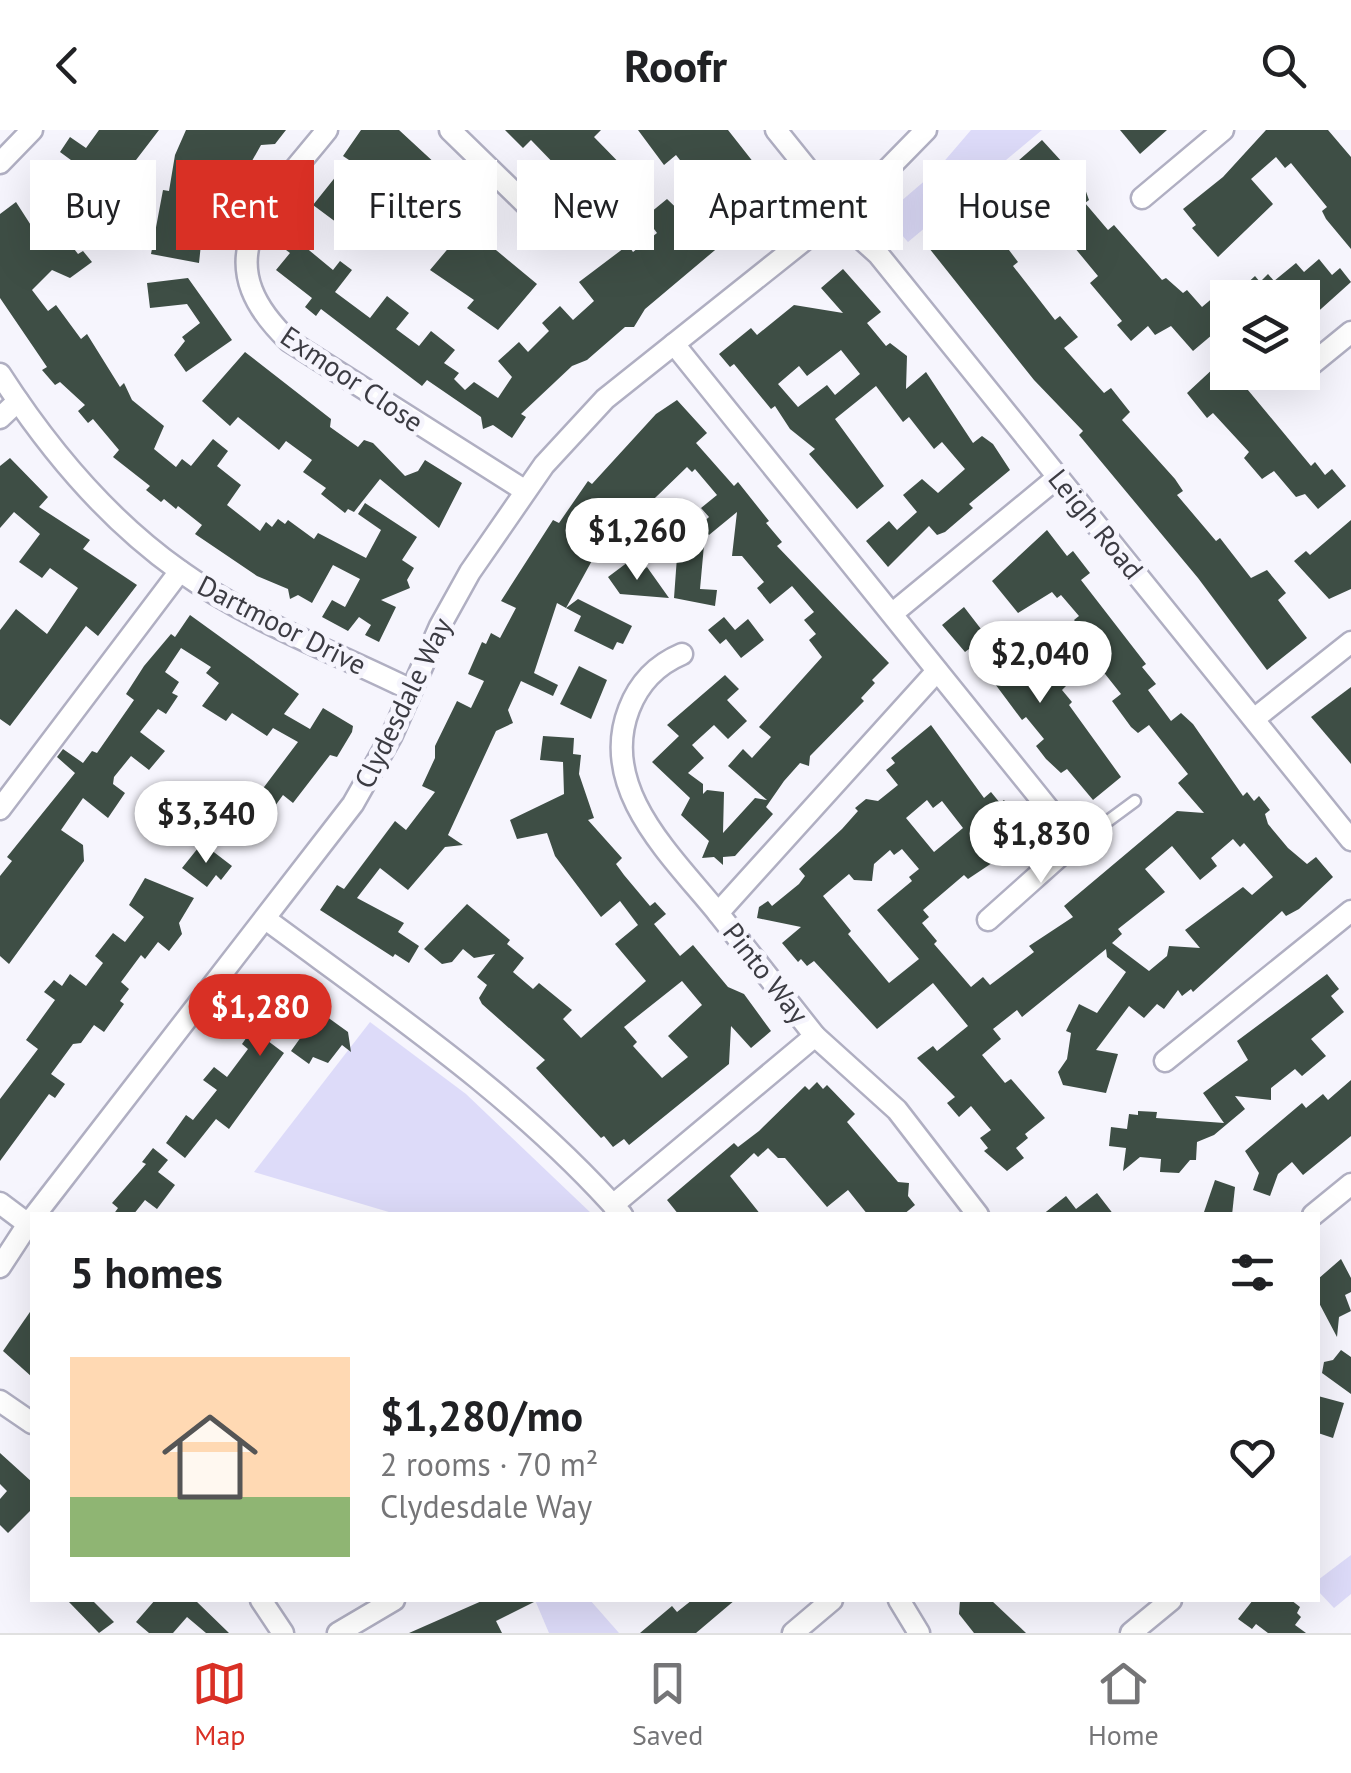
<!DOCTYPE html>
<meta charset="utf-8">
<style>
body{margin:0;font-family:"PT Sans",sans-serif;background:#f2f2f2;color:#202124;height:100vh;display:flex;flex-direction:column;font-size:38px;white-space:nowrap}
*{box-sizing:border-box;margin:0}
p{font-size:32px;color:#757577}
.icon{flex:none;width:55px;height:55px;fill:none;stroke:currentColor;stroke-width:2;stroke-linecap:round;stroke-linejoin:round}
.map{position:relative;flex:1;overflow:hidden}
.details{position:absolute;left:30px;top:1082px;width:1290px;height:390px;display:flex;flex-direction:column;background:#fff;border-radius:0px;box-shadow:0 10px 40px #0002}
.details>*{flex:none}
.banner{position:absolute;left:30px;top:30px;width:1292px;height:90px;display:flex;gap:20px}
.fabs{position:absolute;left:1210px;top:150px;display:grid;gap:20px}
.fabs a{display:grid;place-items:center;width:110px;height:110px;border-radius:0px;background:#fff;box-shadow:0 10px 40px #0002;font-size:50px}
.price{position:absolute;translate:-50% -85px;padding:0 22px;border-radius:35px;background:#fff;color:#222;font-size:32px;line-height:65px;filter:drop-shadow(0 2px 5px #0008)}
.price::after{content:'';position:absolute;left:50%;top:60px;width:30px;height:22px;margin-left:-15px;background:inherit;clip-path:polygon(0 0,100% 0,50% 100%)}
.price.selected{background:#d93025;color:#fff}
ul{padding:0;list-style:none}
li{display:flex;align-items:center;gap:30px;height:250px;padding:0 40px}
li span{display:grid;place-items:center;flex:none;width:280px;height:200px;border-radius:0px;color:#555}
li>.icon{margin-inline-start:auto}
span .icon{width:120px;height:120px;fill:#fffc;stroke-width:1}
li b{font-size:42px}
h2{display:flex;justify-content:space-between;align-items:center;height:120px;padding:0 40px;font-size:42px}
.chip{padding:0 35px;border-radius:0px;background:#fff;box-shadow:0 10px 40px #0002;font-size:35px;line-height:90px}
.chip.selected{background:#d93025;color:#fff}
header{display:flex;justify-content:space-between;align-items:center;height:130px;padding:0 40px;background:#fff;font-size:45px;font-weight:800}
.tab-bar{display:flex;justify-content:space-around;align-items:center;height:140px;border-top:2px solid #e0e0e0;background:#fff;font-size:28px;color:#757577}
.tab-bar a{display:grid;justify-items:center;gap:5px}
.tab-bar .selected{color:#d93025}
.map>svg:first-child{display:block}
.green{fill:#dddbf9}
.building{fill:#3e4e45;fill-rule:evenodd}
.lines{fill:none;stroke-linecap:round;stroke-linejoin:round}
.service-casing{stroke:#b0afc2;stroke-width:15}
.minor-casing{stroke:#b0afc2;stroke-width:25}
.service{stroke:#fff;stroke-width:10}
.minor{stroke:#fff;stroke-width:20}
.labels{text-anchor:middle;stroke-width:10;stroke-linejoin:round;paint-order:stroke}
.street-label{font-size:28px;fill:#3c3c43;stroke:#f6f5fd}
</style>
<header><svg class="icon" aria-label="back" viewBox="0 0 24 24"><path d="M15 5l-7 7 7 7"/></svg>Roofr<svg class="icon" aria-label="search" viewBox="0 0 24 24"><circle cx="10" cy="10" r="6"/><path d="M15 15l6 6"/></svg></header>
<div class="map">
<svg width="1351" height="1503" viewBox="0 0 1351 1503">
<rect width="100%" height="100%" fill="#f6f5fd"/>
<g class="green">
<path d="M971 0H1042L908 112 893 95V78L935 42Z"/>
<path d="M370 892 466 964 593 1085H399L254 1042Z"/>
<path d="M1351 1425V1464L1334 1478 1318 1461V1450Z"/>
<path d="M535 1470H590L619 1503H549Z"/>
</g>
<g class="building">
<path d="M99 0H159L136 30 115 52 110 48 105 55 60 22 70 7 86 18Z"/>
<path d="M186 0H286L275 14 261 15 239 54 216 44 209 87 204 86 199 133 151 124 163 60 169 61 175 25Z"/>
<path d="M361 0H399L438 36 437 43 412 73 369 38 352 62 360 68 356 73 373 86 368 92 375 98 364 113 313 75 349 30 343 26Z"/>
<path d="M505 0H601L594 7 634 48 614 69 623 78 611 91 599 79 603 75 566 39 562 42 531 10 523 18Z"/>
<path d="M638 0H728L783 70 730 113 727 110 645 179 634 197H625L587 230 572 236 521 284 526 287 512 308 493 295 483 299 481 287 427 250 422 256 321 179 316 186 305 177 312 168 276 140 290 123 274 111 288 95 308 111 304 116 333 140 340 131 352 140 335 162 370 188 387 166 409 183 396 199 419 216 431 201 455 220 444 233 459 243 454 249 465 260 474 252 498 268 512 247 498 231 519 212 528 222 549 201 542 193 560 176 573 190 594 171 579 152 628 115 633 122 657 103 645 87 667 69 690 91 701 82 689 67 701 57 676 25 664 35Z"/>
<path d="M1120 0H1167L1140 24Z"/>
<path d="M1266 0H1328L1351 27V119L1326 89 1322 81 1327 77 1291 33 1285 38 1276 27 1251 49 1273 74 1218 127 1192 98 1196 95 1183 79 1223 47Z"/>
<path d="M1042 10 1084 56 1089 70 1085 73 1108 100 1114 95 1162 150 1166 148 1183 163 1187 160 1202 177 1228 155V210L1219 199 1193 221 1171 196 1155 205 1148 196 1131 211 1117 195 1122 191 1090 153 1098 146 1055 94 1040 106 1021 84 1028 78 1001 46Z"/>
<path d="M16 72 43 114 61 102 78 124 83 121 92 132 70 148 52 140 32 160 48 181 56 175 81 209 87 204 120 257 124 253 132 270 164 296 154 319 176 337 182 329 191 336 213 309 228 321 217 336 241 355 227 375 260 401 266 392 272 397 278 389 285 394 288 390 314 409 318 403 366 428 381 400 358 384 365 373 417 407 402 430 414 438 407 450 410 458 381 470 396 477 379 512 365 505 371 495 359 487 348 501 322 487 332 470 345 477 360 449 333 435 312 473 298 465 290 469 288 459 257 446 195 404 202 395 178 376 176 379 164 369 161 372 146 360 150 356 113 327 119 320 93 289 88 293 78 281 85 275 60 252 55 255 42 240 47 237 0 168V84Z"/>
<path d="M961 76 990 110 997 104 1018 132 1013 136 1055 190 1060 186 1078 207 1064 218 1104 263 1111 258 1130 282 1122 290 1175 349 1183 361 1177 365 1216 411 1220 408 1251 448 1267 440 1286 463 1278 470 1307 508 1267 540 1198 448 1079 305 1083 301 1034 250 925 113 930 109 924 101Z"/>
<path d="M467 96 537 154 498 200 467 178 474 170 430 140Z"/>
<path d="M1319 129 1332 145 1340 138 1351 152 1302 196V168H1231L1255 146 1260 152 1268 144 1274 151 1296 133 1304 142Z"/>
<path d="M843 139 881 182 867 193 886 216 890 213 907 226 906 259 926 242 973 313 982 306 993 314 1010 340 969 374 973 378 945 402 937 405 929 396 888 437 866 411 889 391 897 400 917 382 903 365 922 349 938 363 965 339 942 312 934 319 909 287 903 292 876 256 835 289 884 356 857 379 809 324 815 319 790 299 775 276 771 279 734 234 730 237 719 224 751 198 757 205 794 175 843 183 821 158ZM841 220 860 244 835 265 827 255 798 277 778 254 799 236 807 246Z"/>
<path d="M188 148 232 210 186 242 174 225 185 211 182 207 200 193 187 174 150 178 147 153Z"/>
<path d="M245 222 331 289 330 297 358 317 364 310 373 313 405 346 418 341 425 330 462 353 439 398 380 349 354 382 348 379 345 383 321 364 326 358 303 342 312 330 286 311 279 320 238 287 230 296 202 271Z"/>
<path d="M1216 236 1233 242 1311 336 1315 332 1325 345 1332 339 1346 356 1318 379 1305 364 1296 367 1274 341 1262 349 1244 328 1249 322 1213 283 1207 288 1187 263Z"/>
<path d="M677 270 707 303 696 313 734 356 738 352 769 391 766 393 782 412 777 416 889 533 872 550 875 553 861 568 864 571 810 626 809 636 800 633 784 651 766 677 773 684 735 726 723 727V735L714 727 702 728 709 711 681 685 690 668 652 632 679 606 667 595 725 545 739 559 727 570 747 591 728 609 714 595 692 615 704 628 688 643 703 654V664L707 660 724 662 723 703 755 668 767 670 728 636 743 619 752 628 771 607 759 597 822 527 809 510 816 504 804 490 814 482 792 456 770 474 757 458 764 452 742 426H732L737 382 709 405 700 395 709 387 701 378 717 365 695 339 692 342 687 337 625 397 597 376 580 405 600 416 566 478 557 473 534 543 558 555 553 566 521 551 508 580 513 593 496 601 448 705 463 715 445 717 408 760 380 738 357 768 404 793 398 802 419 816 409 833 395 824 393 827 320 780 337 755 344 759 395 691 406 700 435 662 422 656 435 628V616L457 571 471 578 484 551 468 544 482 512 486 514 491 503 500 508 516 478 501 471 553 390 559 393 588 351 592 354 656 284Z"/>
<path d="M10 328 48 367 39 377 90 410 83 419 137 455 98 506 86 496 10 596 0 589V500L16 479 47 504 78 458 50 438 42 448 19 432 40 404 14 382 0 398V336Z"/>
<path d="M1351 390V459L1329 469 1294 431 1306 421 1310 425Z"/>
<path d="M1047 400 1067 426 1073 421 1090 443 1081 450 1146 534 1142 537 1156 554 1148 560 1171 591 1181 583 1193 594 1243 666 1247 662 1254 671 1259 666 1270 680 1265 684 1268 694 1288 718 1307 734 1316 727 1333 747 1299 779 1286 786 1282 781 1193 862 1191 859 1182 866 1178 860 1164 879 1157 874 1144 888 1129 876 1096 920 1118 924 1106 963 1063 955 1058 942 1067 929 1071 903 1066 901 1079 874 1097 883 1126 842 1107 827 1106 819 1022 887 1017 880 993 899 1001 909 982 925 1005 953 1011 949 1045 988 1025 1004 1028 1008 1016 1018 1024 1028 1007 1041 984 1021 988 1018 980 1008 991 1000 971 976 959 987 947 973 955 967 917 928 933 916 937 921 968 896 933 853 877 899 814 831 807 836 801 829 798 832 782 813 801 797 757 788 759 777 768 771 772 776 799 754 805 746 799 739 842 699 858 681 855 678 866 669 878 671 898 655 886 640 895 633 891 628 931 595 984 668 991 662 1000 673 1004 670 1037 714 1012 734 1004 725 968 749 964 745 923 780 929 787 922 793 937 811 934 814 971 857 983 847 990 855 1034 822 1029 816 1073 787 1064 776 1177 681 1204 683 1178 653 1188 644 1149 595 1138 603 1131 597 1112 571 1121 564 1082 515 1078 518 1068 507 1080 497 1074 490 1079 486 1061 465 1057 468 1052 462 1018 483 992 451ZM927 670 933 678 942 671 963 698 934 722 906 688ZM1233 709 1240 717 1244 713 1273 747 1252 765 1243 757 1185 800 1200 818 1169 816 1167 826 1149 841 1112 813 1122 804 1118 799 1165 762 1145 739 1172 716 1200 750 1217 736 1211 728ZM902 719 919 739 909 747 912 751 877 780 919 829 889 853 848 804 851 801 823 766 849 744 854 750 872 751 874 734 890 720 894 725Z"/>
<path d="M678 413 704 415 700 459 717 460 715 476 674 468Z"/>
<path d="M628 432 638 444 647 437 669 468 620 464 608 447Z"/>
<path d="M578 469 632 496 623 514 617 512 613 520 574 501 581 486 566 478Z"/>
<path d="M964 477 1008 534 1030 517 1066 556 1062 560 1072 572 1069 575 1121 647 1093 670 1067 639 1061 643 1046 629 1036 616 1044 609 1026 587 1022 590 969 519 965 522 942 495Z"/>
<path d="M190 485 299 564 284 584 310 599 323 578 353 596 352 602 337 627 330 625 293 673 283 665 259 698 238 688 222 708 207 696 238 656 258 665 298 612 273 598 267 606 232 583 226 591 202 576 219 553 206 543 211 537 181 518 165 542 179 552 172 563 178 566 166 584 158 579 140 602 165 621 149 640 131 626 114 647 113 654 125 663 108 688 83 668 61 700 83 715 84 731 9 834 0 826V746L12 731 7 727 75 643 57 627 63 619 83 633 92 621 97 623 134 570 126 564 144 536 171 504 175 507Z"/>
<path d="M724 487 735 500 748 489 764 510 741 528 726 509 720 514 708 500Z"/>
<path d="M579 536 607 550 591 589 560 574Z"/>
<path d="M1351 557V634L1311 587Z"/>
<path d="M543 606 574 608 573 624 581 625 579 644 594 688 588 690 622 728 616 734 624 745 650 776 655 772 666 784 654 794 680 826 693 815 728 857 744 864 771 901 751 918 731 896 729 934 629 1015 624 1009 613 1017 604 1006 601 1008 536 938 545 930 482 874 479 868 487 855 477 847 495 824 474 828 463 819 452 832 442 834 424 819 467 774 510 810 507 814 524 828 513 842 533 859 539 853 572 880 563 889 581 908 646 851 615 814 638 795 620 771 601 787 555 726 547 703 517 709 510 690 564 664 563 632 540 630ZM682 851 702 875 668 906 688 927 662 948 633 916 637 912 624 897Z"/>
<path d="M202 713 232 736 221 750 216 745 207 757 182 738Z"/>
<path d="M145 748 194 768 179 793 182 804 169 821 158 812 145 829 141 825 121 852 129 859 120 871 124 874 104 902 94 895 81 913 73 914 51 944 65 954 55 968 49 964 0 1031V969L38 919 26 910 55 870 44 862 54 850 62 856 70 844 86 856 103 833 95 826 113 803 125 812 144 787 129 775Z"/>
<path d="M1327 844 1339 859 1331 866 1344 882 1311 909 1326 926 1302 946 1295 939 1271 958V970L1235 966 1245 979 1214 1005 1197 1012 1196 1030H1190L1179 1043 1160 1042 1161 1029 1140 1027 1123 1041 1126 1018 1109 1016 1111 997 1127 999 1129 984 1138 985V981L1157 982 1156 988 1224 993 1203 963 1248 930 1237 911Z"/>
<path d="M269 845 348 902 351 922 342 915 328 933 313 927 309 934 291 921 306 900 282 882 264 908 284 923 229 999 216 989 185 1028 166 1013 186 985 193 990 217 960 203 950 214 937 227 947 248 919 242 914 254 897 239 886Z"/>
<path d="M1351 950V1006L1303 1045 1292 1032 1278 1044 1270 1066 1253 1060 1259 1043 1245 1021 1302 973 1306 978 1323 964 1328 970Z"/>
<path d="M817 952 823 959 827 955 855 984 847 992 898 1052 909 1053 908 1066 915 1075 903 1085H868L848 1060 827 1077 785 1028H778L768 1018 758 1027 754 1023 730 1046 761 1085H679L667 1070 734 1013 738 1017 759 1001 805 956 809 960Z"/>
<path d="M153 1018 168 1030 158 1042 175 1055 157 1079 145 1070 133 1085H113L118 1078 112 1073 146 1034 142 1032Z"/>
<path d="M1215 1050 1235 1057 1232 1085H1203Z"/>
<path d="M1097 1063 1114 1085H1042L1066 1066 1076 1079Z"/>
<path d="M1341 1129 1351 1148V1162L1345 1165 1351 1181 1339 1187 1337 1207 1318 1171V1149Z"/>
<path d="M32 1179V1247L3 1221Z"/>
<path d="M1341 1220 1351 1227V1264L1322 1243 1324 1232 1333 1230Z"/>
<path d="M1318 1266 1344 1273 1333 1308 1318 1303Z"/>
<path d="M0 1323 32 1352V1379L8 1403 0 1395V1369L7 1361 0 1354Z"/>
<path d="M67 1470H92L114 1492 99 1503Z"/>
<path d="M155 1470H195L229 1503H206L187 1487 173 1503H149L136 1492Z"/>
<path d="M484 1470H538L496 1491 502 1503H409Z"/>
<path d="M692 1470H735L696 1503H640L672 1476 677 1482Z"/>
<path d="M960 1470H991L1026 1503H974L959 1484Z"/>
<path d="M1253 1470H1291L1300 1477 1297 1483 1301 1487 1295 1495 1306 1503H1268L1256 1494 1252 1499 1238 1489Z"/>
</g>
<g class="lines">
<g class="service-casing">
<path id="service" d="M1066 703 1097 699 1135 671"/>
</g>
<g class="minor-casing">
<g id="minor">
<path d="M327 0C268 74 201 127 289 211L524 360"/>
<path d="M450 0 532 80"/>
<path d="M776 0 805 36 824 73"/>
<path d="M0 33 32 0"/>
<circle cx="845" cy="76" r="21"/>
<path d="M1142 68 1223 0"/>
<path d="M866 75 879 48 926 0"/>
<path d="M848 97 878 124 1351 710"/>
<path d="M674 214 1064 698 1067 711 1063 723 988 790"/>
<path d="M1302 242 1351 202"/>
<path d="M0 244C47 317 108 390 180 441 250 491 334 522 411 560"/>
<path d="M0 288 18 271"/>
<path d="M893 483 1058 347"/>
<path d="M682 524C656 535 639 553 629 579 598 659 672 726 718 783"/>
<path d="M1254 589 1351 512"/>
<path d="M0 679 180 441"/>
<path d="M267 790C390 881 520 969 622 1085"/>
<path d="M815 906 897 980 978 1085"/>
<path d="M1165 931 1351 781"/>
<path d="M0 1073 28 1094"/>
<path d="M613 1075 815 906 718 783 937 541"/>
<path d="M35 1085 353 674 392 605 440 496 470 442 544 335 605 269 812 104 841 96"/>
<path d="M1313 1085 1351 1054"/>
<path d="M0 1137 32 1088"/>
<path d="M0 1271 32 1293"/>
<path d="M261 1470 283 1503"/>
<path d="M899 1470 919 1503"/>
<path d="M338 1503 394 1470"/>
<path d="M793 1503 832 1470"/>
<path d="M1131 1503 1171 1470"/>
</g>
</g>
<use href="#service" class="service"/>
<use href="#minor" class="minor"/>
</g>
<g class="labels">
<g class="street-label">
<text transform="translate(352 249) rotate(34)" y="10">Exmoor Close</text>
<text transform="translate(1096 394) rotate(51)" y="10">Leigh Road</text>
<text transform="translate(282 495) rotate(27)" y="10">Dartmoor Drive</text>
<text transform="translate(403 573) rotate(-64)" y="10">Clydesdale Way</text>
<text transform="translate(766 843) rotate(52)" y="10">Pinto Way</text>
</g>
</g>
</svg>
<div class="fabs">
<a><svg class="icon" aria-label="layers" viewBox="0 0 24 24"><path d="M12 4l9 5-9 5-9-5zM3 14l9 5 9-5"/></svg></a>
</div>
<b class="price" style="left:637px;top:453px">$1,260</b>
<b class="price" style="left:1040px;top:576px">$2,040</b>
<b class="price" style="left:206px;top:736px">$3,340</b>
<b class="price" style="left:1041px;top:756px">$1,830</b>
<b class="price selected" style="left:260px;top:929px">$1,280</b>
<div class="banner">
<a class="chip">Buy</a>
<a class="chip selected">Rent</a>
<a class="chip">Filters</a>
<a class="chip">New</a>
<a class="chip">Apartment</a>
<a class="chip">House</a>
</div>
<section class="details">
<h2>5 homes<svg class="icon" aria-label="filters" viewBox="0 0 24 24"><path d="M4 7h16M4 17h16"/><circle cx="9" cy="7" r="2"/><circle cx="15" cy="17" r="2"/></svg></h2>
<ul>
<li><span style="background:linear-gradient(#ffd9b3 70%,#8fb573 0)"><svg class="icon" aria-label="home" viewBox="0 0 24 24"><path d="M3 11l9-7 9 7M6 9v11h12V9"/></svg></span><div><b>$1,280/mo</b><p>2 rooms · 70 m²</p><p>Clydesdale Way</p></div><svg class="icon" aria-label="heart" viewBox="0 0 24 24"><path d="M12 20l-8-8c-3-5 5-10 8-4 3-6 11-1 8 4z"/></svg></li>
</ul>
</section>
</div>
<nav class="tab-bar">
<a class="selected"><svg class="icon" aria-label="map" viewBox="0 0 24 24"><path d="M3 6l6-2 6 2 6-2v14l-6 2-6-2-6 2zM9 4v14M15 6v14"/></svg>Map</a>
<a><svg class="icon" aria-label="saved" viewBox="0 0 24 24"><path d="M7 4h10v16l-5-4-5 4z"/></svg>Saved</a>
<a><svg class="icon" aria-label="home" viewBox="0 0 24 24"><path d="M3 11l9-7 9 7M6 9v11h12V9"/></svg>Home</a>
</nav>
